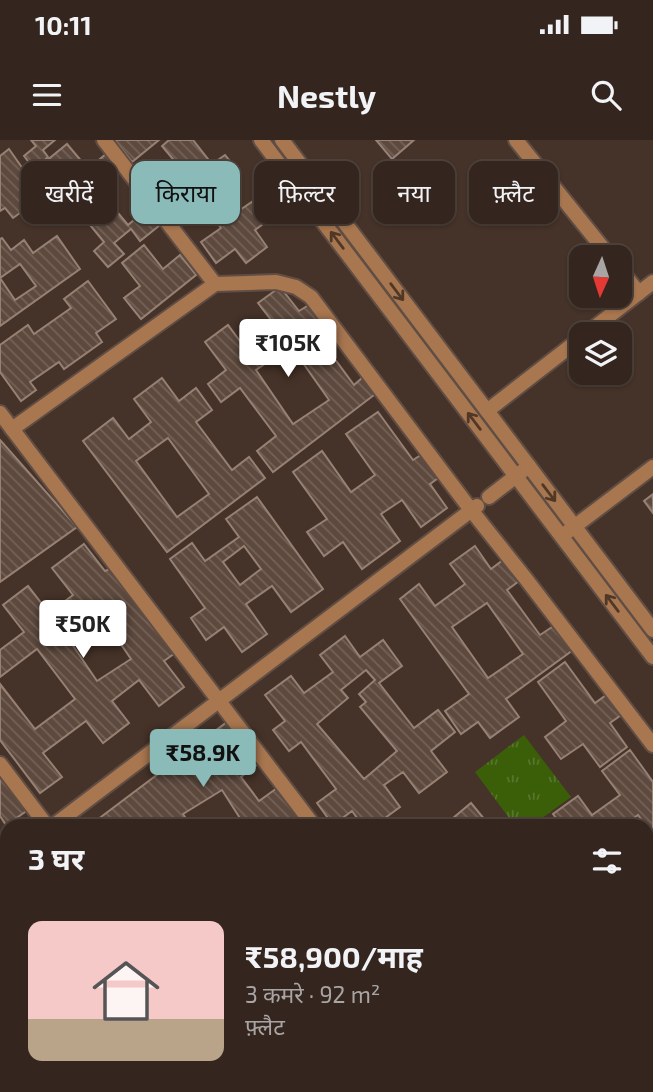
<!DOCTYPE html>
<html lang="hi">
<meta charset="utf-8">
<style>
body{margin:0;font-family:"Exo 2","Noto Sans Devanagari",sans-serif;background:#3f322b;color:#f1f3f6;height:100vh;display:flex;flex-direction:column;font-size:26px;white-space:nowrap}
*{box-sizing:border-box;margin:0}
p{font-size:23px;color:#a9a5a4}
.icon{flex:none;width:38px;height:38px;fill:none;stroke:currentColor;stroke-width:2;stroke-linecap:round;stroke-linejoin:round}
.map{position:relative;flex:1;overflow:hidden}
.details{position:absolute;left:0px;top:679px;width:654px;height:273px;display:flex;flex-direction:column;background:#34261e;border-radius:21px 21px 0 0;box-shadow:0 2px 5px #0004,0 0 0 2px #4e433c}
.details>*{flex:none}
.banner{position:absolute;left:21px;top:21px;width:612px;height:63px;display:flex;gap:14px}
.needle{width:46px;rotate:183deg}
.controls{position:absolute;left:569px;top:105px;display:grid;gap:14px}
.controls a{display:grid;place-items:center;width:63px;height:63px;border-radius:14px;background:#34261e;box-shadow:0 2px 5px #0004,0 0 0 2px #4e433c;font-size:35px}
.price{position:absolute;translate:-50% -60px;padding:0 16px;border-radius:7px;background:#fff;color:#222;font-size:23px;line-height:46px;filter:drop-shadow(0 2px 4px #0008)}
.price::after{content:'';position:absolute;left:50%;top:42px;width:21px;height:16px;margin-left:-10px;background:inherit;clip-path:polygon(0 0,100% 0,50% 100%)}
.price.active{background:#8bbbb9;color:#111}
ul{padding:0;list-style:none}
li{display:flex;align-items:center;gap:21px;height:175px;padding:0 28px}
li span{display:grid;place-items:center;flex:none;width:196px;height:140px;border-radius:14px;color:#555}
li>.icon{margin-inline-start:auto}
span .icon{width:84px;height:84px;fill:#fffc;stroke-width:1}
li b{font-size:30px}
h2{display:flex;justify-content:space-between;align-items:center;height:84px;padding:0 28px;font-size:30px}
.pill{padding:0 24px;border-radius:14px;background:#34261e;box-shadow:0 2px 5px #0004,0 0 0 2px #4e433c;font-size:24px;line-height:63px}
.pill.active{background:#8bbbb9;color:#111}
.status{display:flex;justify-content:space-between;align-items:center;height:49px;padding:0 35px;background:#34261e;direction:ltr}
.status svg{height:19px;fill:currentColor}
header{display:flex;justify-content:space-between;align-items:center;height:91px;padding:0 28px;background:#34261e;font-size:32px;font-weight:700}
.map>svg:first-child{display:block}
.park{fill:url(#park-tufts)}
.building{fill:url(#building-back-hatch);stroke:#978174;stroke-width:2;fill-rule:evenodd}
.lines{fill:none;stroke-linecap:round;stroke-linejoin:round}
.minor-casing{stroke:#604e45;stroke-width:18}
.tertiary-casing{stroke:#604e45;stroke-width:18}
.minor{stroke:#a8764f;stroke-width:14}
.tertiary{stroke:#a8764f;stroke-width:14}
.oneway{stroke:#503828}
</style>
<div class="status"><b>10:11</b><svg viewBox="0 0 49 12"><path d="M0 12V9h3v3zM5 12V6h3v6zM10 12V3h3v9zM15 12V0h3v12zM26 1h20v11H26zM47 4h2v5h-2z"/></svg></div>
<header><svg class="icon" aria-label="menu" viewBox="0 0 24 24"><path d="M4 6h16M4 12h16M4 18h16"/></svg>Nestly<svg class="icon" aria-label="search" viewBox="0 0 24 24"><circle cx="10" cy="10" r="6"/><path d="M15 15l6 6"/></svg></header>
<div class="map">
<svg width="653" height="952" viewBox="0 0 653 952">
<defs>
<pattern id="park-tufts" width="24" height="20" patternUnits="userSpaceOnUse" patternTransform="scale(1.75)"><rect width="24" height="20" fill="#3b5f09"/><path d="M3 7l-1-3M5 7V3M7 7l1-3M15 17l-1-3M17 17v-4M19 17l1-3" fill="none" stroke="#57752b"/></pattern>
<pattern id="building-back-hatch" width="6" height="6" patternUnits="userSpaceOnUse" patternTransform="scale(1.75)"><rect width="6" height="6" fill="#5d493d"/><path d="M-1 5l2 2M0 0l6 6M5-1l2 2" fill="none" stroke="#746258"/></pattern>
</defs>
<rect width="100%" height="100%" fill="#453228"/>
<g class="park">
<path d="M524 595 571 657 531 686H515L475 632Z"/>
<path d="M233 945H298L303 952H223Z"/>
</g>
<g class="building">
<path d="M31 0H55L43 10 48 17 34 29 24 16 36 6Z"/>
<path d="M116 0H159L132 22 115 1Z"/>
<path d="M169 0H193L212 24 225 15 236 28 180 72 168 57 189 41 178 25 162 6Z"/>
<path d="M376 0H414L392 19Z"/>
<path d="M67 4 88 29 106 14 119 30 98 47 92 39 72 57 74 59 58 72 45 57 62 43 45 22Z"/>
<path d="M9 9 35 46 27 52 35 62 13 78 5 68 0 71V16Z"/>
<path d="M224 49 240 70 256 59 270 79 255 90 267 107 246 123 235 109 216 123 201 102 221 88 203 64Z"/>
<path d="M99 50 128 85 147 69 160 85 140 101 131 89 114 103 124 114 108 127 94 111 104 102 77 69Z"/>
<path d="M57 96 80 129 0 186V138L15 160 36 146 20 124 0 138V99L2 98 11 110 24 100 33 113Z"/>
<path d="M144 105 163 129 180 115 196 135 141 179 124 158 140 146 122 123Z"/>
<path d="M88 141 116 179 96 193 102 202 64 229 59 222 30 242 36 250 21 261 0 232V205L28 185 34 194 71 168 64 159Z"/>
<path d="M280 147 299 171 312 163 327 183 315 192 354 245 363 237 378 252 273 332 257 311 276 296 240 248 221 262 208 244 226 230 205 202 228 185 248 212 278 189 258 163ZM291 206 329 260 293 284 256 230Z"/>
<path d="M162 238 179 261 196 248 212 270 196 282 232 330 249 317 265 338 167 412 83 301 113 278 129 299 151 282 134 259ZM168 298 209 354 177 377 136 321Z"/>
<path d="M378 272 413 320 424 313 441 336 430 344 447 368 421 387 402 360 381 374 400 401 362 429 343 402 324 416 307 392 327 379 293 332 322 311 351 352 375 335 346 294Z"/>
<path d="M0 300 77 387 0 442Z"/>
<path d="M653 354V373L644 361Z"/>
<path d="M257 357 323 449 291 472 272 446 246 464 267 494 242 512 224 487 206 500 191 478 205 468 170 419 192 403 205 421 239 397 226 379ZM244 406 261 429 240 445 223 422Z"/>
<path d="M84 404 105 431 113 428 178 511 164 521 184 547 159 566 139 540 112 561 129 583 103 603 86 581 43 613 62 637 40 653 0 600V544L35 589 75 559 37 509 0 537V510L24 492 3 465 28 446 49 473 73 455 52 428ZM94 465 131 519 97 541 61 488Z"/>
<path d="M475 406 491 429 507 417 523 438 507 450 540 495 555 485 573 510 506 559 519 577 490 598 478 582 461 594 445 571 469 554 400 459 419 444 435 466 465 444 450 424ZM487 463 523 514 488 538 452 487Z"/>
<path d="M345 496 360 517 383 500 402 526 379 543 414 588 438 570 455 592 431 611 447 632 419 653 403 632 384 645 400 667 374 686H363L352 671 333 685 317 663 336 649 301 602 289 611 273 590 285 581 265 555 291 536 304 553 333 532 320 515ZM366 530 375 540 359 554 366 562 360 567 397 611 364 639 317 584 348 558 341 550Z"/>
<path d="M565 522 595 563 609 553 624 573 610 583 627 607 600 627 583 604 561 619 545 597 566 581 538 542Z"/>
<path d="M227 582 259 623 241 637 259 661 277 648 307 686H245L222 650 183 674 191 686H89Z"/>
<path d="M630 610 653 642V696L648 689V686H646L638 675 623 686H562L553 674 578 656 592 675 620 655 602 631Z"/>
<path d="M0 631 28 670 6 685 0 676Z"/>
<path d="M471 663 490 686H450L447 683Z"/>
<path d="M653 744V810L648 802V748Z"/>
<path d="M0 783 4 788 7 786V825L0 816Z"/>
<path d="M0 891 4 897 7 895V945H36L26 952H10L0 938Z"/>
<path d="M653 906V952H642L649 948 647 945 648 910Z"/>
<path d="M91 945H153L159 952H82Z"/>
<path d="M320 945H383L374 952H325Z"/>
<path d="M442 945H504L509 952H433Z"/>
<path d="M598 945H622L612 952H588Z"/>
</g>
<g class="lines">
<g class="minor-casing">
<g id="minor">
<path d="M104 0 215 144"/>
<path d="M516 0 610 117"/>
<path d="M620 129 639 153"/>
<path d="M586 194 653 142"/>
<path d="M487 271 581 198"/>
<path d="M0 273 314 686"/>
<path d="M12 289 215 144 276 142 296 147 311 157 471 370 526 439 653 605"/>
<path d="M489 357 529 326"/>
<path d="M562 396 653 327"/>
<path d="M0 624 47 686"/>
<path d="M53 686 477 366"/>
<path d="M0 726 7 721"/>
<path d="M509 945 514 952"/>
</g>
</g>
<g class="tertiary-casing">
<g id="tertiary">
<path d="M261 0 653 517"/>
<path d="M282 0 653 490"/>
</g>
</g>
<use href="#minor" class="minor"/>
<use href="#tertiary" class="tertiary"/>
</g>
<defs><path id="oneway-shaft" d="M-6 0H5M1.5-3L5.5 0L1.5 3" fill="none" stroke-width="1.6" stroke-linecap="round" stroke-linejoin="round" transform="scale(1.75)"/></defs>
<g class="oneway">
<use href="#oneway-shaft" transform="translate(337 100) rotate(-127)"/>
<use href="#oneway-shaft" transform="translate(397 152) rotate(53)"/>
<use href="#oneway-shaft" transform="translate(474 281) rotate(-127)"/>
<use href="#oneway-shaft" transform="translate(549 353) rotate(53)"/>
<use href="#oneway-shaft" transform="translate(612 463) rotate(-127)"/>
</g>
</svg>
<div class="controls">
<a><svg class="needle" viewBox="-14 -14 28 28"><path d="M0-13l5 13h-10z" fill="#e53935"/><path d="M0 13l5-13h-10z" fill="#a9a5a4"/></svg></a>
<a><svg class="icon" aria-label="layers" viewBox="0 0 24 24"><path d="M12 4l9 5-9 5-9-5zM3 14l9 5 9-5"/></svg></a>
</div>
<b class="price" style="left:288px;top:239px">₹105K</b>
<b class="price" style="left:83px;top:520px">₹50K</b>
<b class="price active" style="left:203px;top:649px">₹58.9K</b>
<div class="banner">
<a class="pill">खरीदें</a>
<a class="pill active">किराया</a>
<a class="pill">फ़िल्टर</a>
<a class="pill">नया</a>
<a class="pill">फ़्लैट</a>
</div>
<section class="details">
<h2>3 घर<svg class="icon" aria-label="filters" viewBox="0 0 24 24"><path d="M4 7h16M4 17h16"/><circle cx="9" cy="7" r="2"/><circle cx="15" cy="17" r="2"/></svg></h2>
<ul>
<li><span style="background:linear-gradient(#f6c9c9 70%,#b9a48a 0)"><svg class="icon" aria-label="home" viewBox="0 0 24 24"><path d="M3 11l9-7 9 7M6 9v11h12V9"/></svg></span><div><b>₹58,900/माह</b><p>3 कमरे · 92 m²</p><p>फ़्लैट</p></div></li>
</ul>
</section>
</div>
